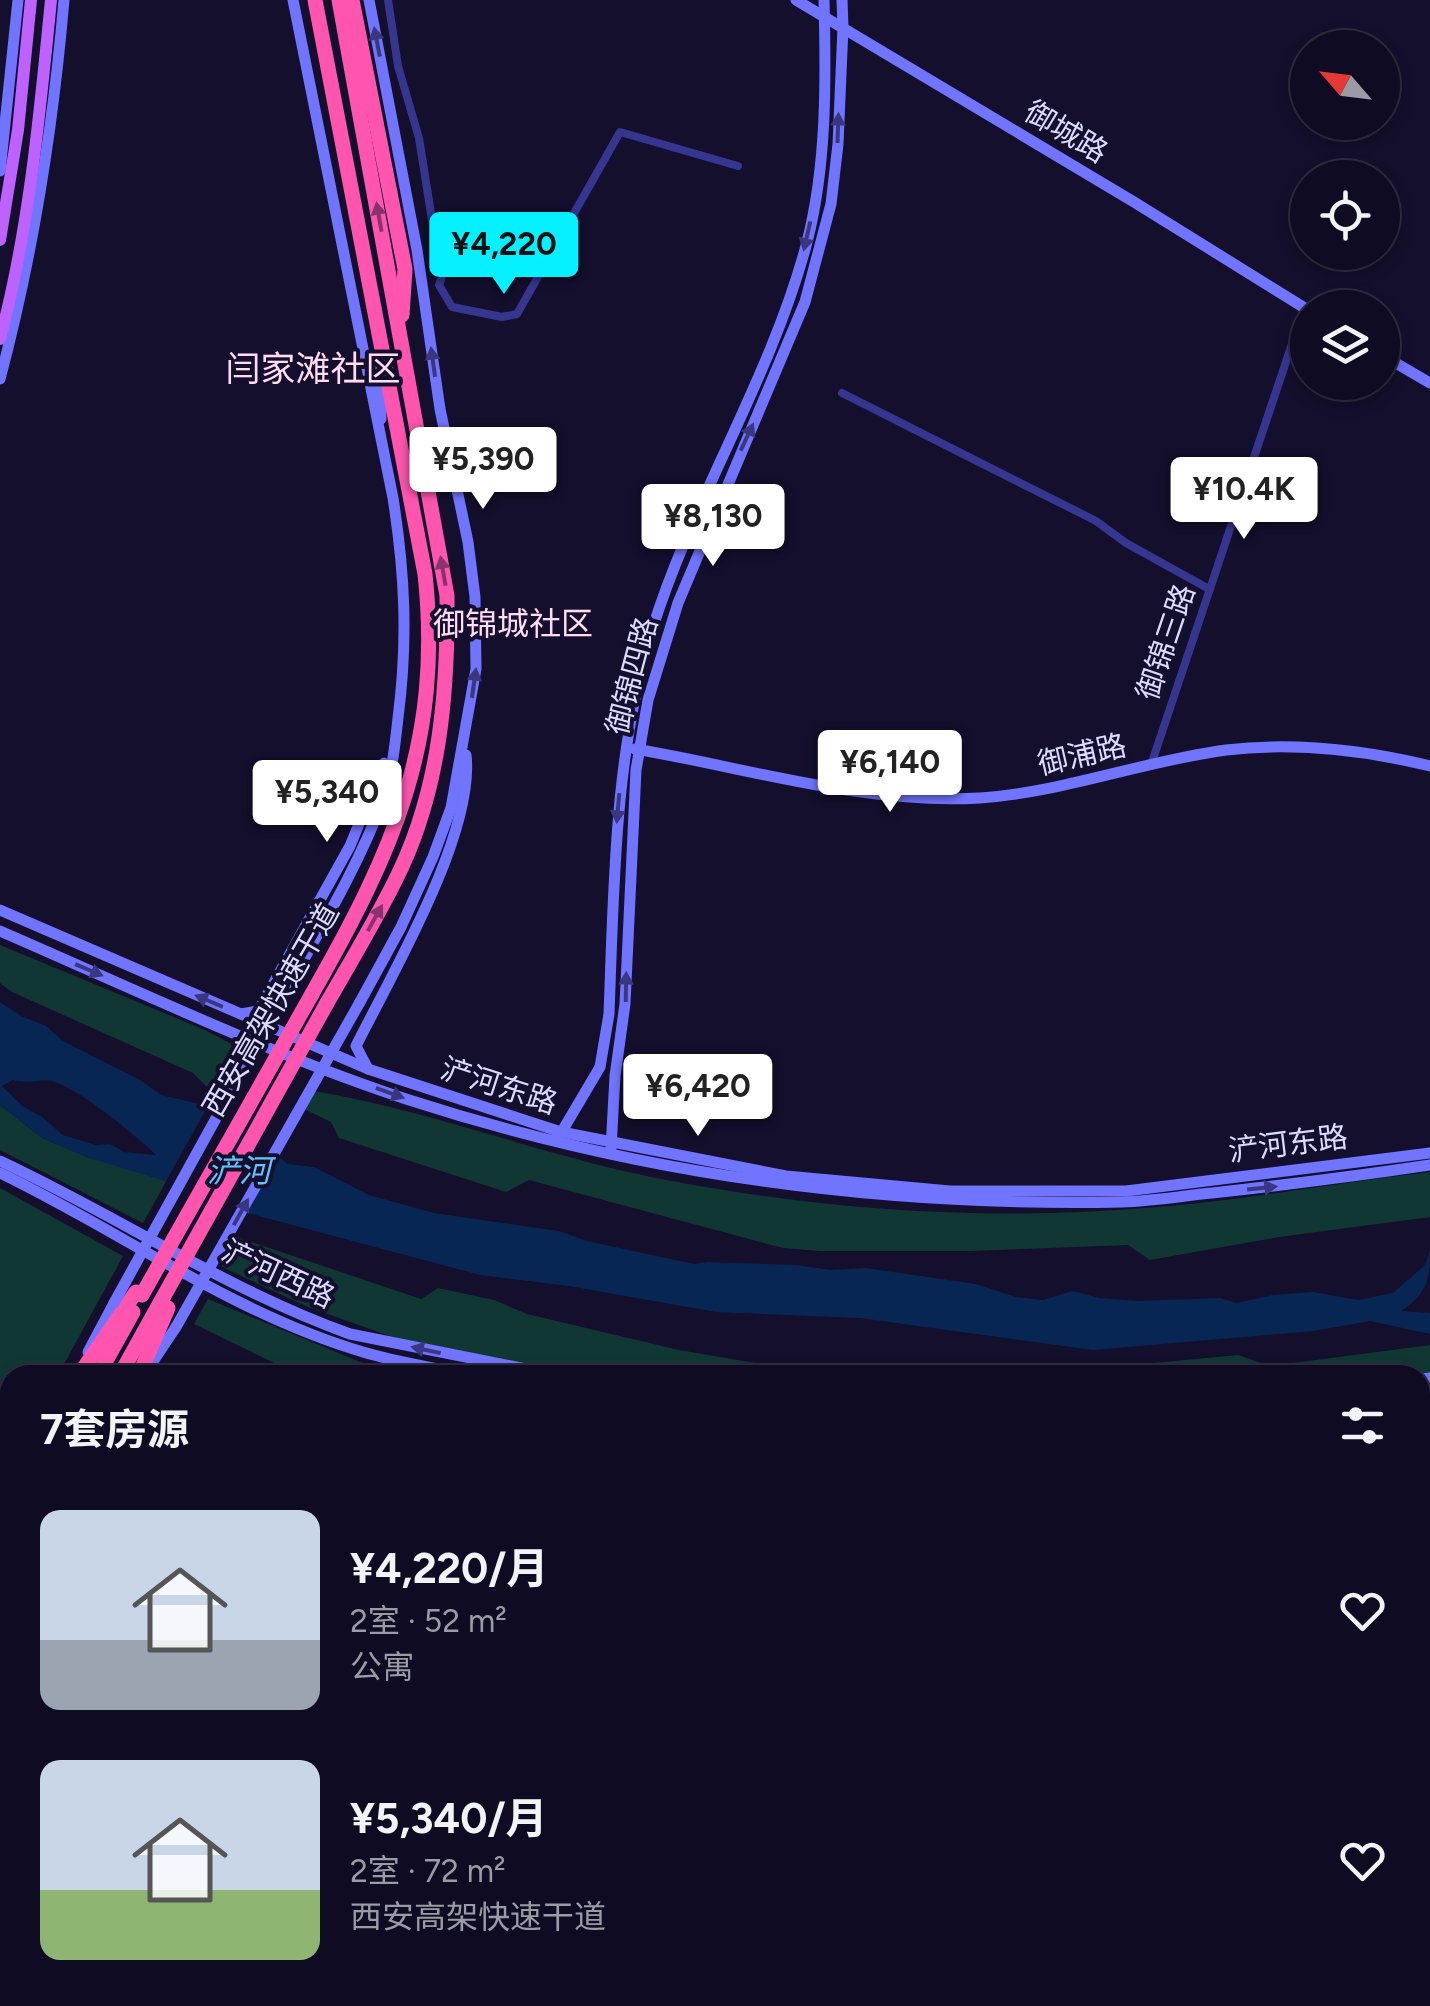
<!DOCTYPE html>
<html lang="zh">
<meta charset="utf-8">
<style>
body{margin:0;font-family:Figtree,"Noto Sans SC",sans-serif;background:#1c192f;color:#f1f3f6;height:100vh;display:flex;flex-direction:column;font-size:38px;white-space:nowrap}
*{box-sizing:border-box;margin:0}
p{font-size:32px;color:#9b9ba5}
.icon{flex:none;width:55px;height:55px;fill:none;stroke:currentColor;stroke-width:2;stroke-linecap:round;stroke-linejoin:round}
.map{position:relative;flex:1;overflow:hidden}
.drawer{position:absolute;left:0px;top:1365px;width:1430px;height:642px;display:flex;flex-direction:column;background:#0e0b22;border-radius:30px 30px 0 0;box-shadow:0 5px 15px #0003,0 0 0 2px #2e2b40}
.drawer>*{flex:none}
.needle{width:65px;rotate:298deg}
.buttons{position:absolute;left:1290px;top:30px;display:grid;gap:20px}
.buttons a{display:grid;place-items:center;width:110px;height:110px;border-radius:50%;background:#0e0b22;box-shadow:0 5px 15px #0003,0 0 0 2px #2e2b40;font-size:50px}
.price{position:absolute;translate:-50% -85px;padding:0 22px;border-radius:10px;background:#fff;color:#222;font-size:32px;line-height:65px;filter:drop-shadow(0 2px 5px #0008)}
.price::after{content:'';position:absolute;left:50%;top:60px;width:30px;height:22px;margin-left:-15px;background:inherit;clip-path:polygon(0 0,100% 0,50% 100%)}
.price.current{background:#06f1ff;color:#111}
ul{padding:0;list-style:none}
li{display:flex;align-items:center;gap:30px;height:250px;padding:0 40px}
li span{display:grid;place-items:center;flex:none;width:280px;height:200px;border-radius:20px;color:#555}
li>.icon{margin-inline-start:auto}
span .icon{width:120px;height:120px;fill:#fffc;stroke-width:1}
li b{font-size:42px}
h2{display:flex;justify-content:space-between;align-items:center;height:120px;padding:0 40px;font-size:42px}
.map>svg:first-child{display:block}
.green{fill:#113734}
.water{fill:#082653;fill-rule:evenodd}
.pier{fill:#130f2d}
.lines{fill:none;stroke-linecap:round;stroke-linejoin:round}
.street{stroke:#363690;stroke-width:8}
.secondary{stroke:#7174ff;stroke-width:11}
.primary{stroke:#bd61ff;stroke-width:12}
.highway{stroke:#ff55ae;stroke-width:15}
.secondary-bridge{stroke:#7174ff;stroke-width:11}
.highway-bridge{stroke:#ff55ae;stroke-width:15}
.oneway{fill:#393781}
.oneway2{fill:#89326e}
.labels{text-anchor:middle;stroke-width:8;stroke-linejoin:round;paint-order:stroke}
.street-label{font-size:30px;fill:#dddaff;stroke:#130f2d}
.neighbourhood-label{font-size:32px;fill:#ffdcf4;stroke:#130f2d}
.water-label{font-size:32px;font-style:italic;fill:#68c0ff;stroke:#130f2d}
.quarter-label{font-size:35px;fill:#ffdcf4;stroke:#130f2d}
</style>
<div class="map">
<svg width="1430" height="2006" viewBox="0 0 1430 2006">
<rect width="100%" height="100%" fill="#130f2d"/>
<g class="green">
<path d="M0 945 205 1030 237 1047 239 1051 214 1094 193 1073 12 992 0 983Z"/>
<path d="M314 1091C435 1111 550 1159 672 1181 827 1210 988 1221 1146 1208 1241 1201 1335 1183 1430 1172V1217L1279 1237 1150 1260 1128 1245 970 1251H820L783 1248 529 1180 506 1192 339 1138 331 1122 304 1109Z"/>
<path d="M0 1105 42 1138 87 1157 167 1180 143 1223 0 1150Z"/>
<path d="M0 1188 123 1256 58 1375H10V1457L0 1472Z"/>
<path d="M234 1236 421 1299 438 1288 494 1300 527 1314 679 1350 784 1368 918 1375H574L444 1351 387 1335 308 1307 222 1267V1257Z"/>
<path d="M208 1299 372 1367 414 1375H299L194 1324Z"/>
<path d="M1430 1345V1375H1026L1238 1355 1270 1366Z"/>
<path d="M1420 1442 1430 1445V1660L1420 1658Z"/>
</g>
<path class="water" d="M0 1002 21 1016 46 1026 63 1041 140 1080 161 1095 208 1106 288 1164 314 1167 369 1195 434 1213 559 1231 587 1241 694 1264 708 1262 796 1265 831 1270 866 1268 976 1284 1016 1297 1043 1300 1072 1291 1100 1298 1137 1301 1221 1298 1236 1303 1273 1295 1313 1292 1358 1300 1393 1293 1425 1265 1430 1250C1430 1280 1427 1294 1401 1311L1430 1313V1334L1370 1321 1314 1331 1093 1350 860 1318 716 1312 569 1286 480 1275 229 1208 184 1187 87 1157 42 1138 0 1105ZM13 1080C31 1085 40 1078 52 1081 80 1089 134 1134 156 1155L124 1152 110 1144 96 1145 63 1135 42 1117 22 1106 2 1086Z"/>
<path class="pier" d="M210 1102 236 1116 280 1152 244 1217 164 1185Z"/>
<g class="lines">
<g class="street">
<path d="M388 0 398 66 419 138 432 220 449 232 452 250 439 285 452 307 502 317 517 314 620 132 738 166"/>
<path d="M842 393 1096 521 1126 543 1209 589"/>
<path d="M1151 765 1304 308"/>
<path d="M1420 1671 1430 1674"/>
<path d="M1420 1824 1430 1826"/>
<path d="M1115 2006 1117 1998"/>
<path d="M1251 2006 1253 1998"/>
<path d="M1421 2006 1430 1968"/>
</g>
<g class="secondary">
<path d="M796 0 1134 202 1308 310"/>
<path d="M0 171 18 0"/>
<path d="M1382 355 1430 383"/>
<path d="M379 362 381 419"/>
<path d="M0 379C33 255 53 128 64 0"/>
<path d="M635 749C748 768 864 805 980 798 1065 792 1143 761 1226 750 1294 742 1364 750 1430 766"/>
<path d="M0 910 368 1069 561 1132 786 1176 950 1191H1126L1430 1153"/>
<path d="M0 931C134 989 267 1053 406 1099 637 1174 879 1207 1122 1202 1152 1201 1182 1196 1212 1193 1285 1185 1357 1176 1430 1165"/>
<path d="M283 997C318 933 357 869 383 800 392 774 395 745 398 718 408 641 405 574 393 498L293 0"/>
<path d="M360 1002 401 927 433 857 451 808 476 669 475 597 468 542 440 409 417 250 369 0"/>
<path d="M241 1014 258 1011 350 846 384 763"/>
<path d="M368 1069 356 1046C392 974 475 833 466 755"/>
<path d="M558 1138 600 1067 609 1014C614 885 614 756 652 630 693 498 772 376 807 242 827 165 826 79 824 0"/>
<path d="M611 1149 615 1076 625 1004 636 770 648 700 678 603 805 302 831 204 838 144 843 27 842 0"/>
<path d="M0 1161C118 1216 227 1290 350 1334L556 1375"/>
<path d="M0 1173C120 1231 234 1314 363 1352 396 1362 432 1367 467 1375"/>
<path d="M88 1352 114 1303"/>
<path d="M144 1375 176 1327"/>
<path d="M1420 1379 1430 1378"/>
<path d="M1420 1402 1430 1400"/>
<path d="M0 1783 10 1790"/>
<path d="M328 1998 341 2006"/>
</g>
<g class="primary">
<path d="M0 240 18 130 31 0"/>
<path d="M0 339C29 231 40 111 51 0"/>
</g>
<g class="highway">
<path d="M352 0 405 269 402 315"/>
<path d="M312 994C393 852 443 742 425 574L315 0"/>
<path d="M327 1003C350 963 374 923 395 881 440 792 448 694 447 596L339 0"/>
<path d="M79 1375 136 1292"/>
<path d="M98 1375 133 1312"/>
<path d="M120 1375 160 1303"/>
<path d="M139 1375 168 1308"/>
<path d="M0 1507 10 1494"/>
<path d="M0 1528 10 1515"/>
<path d="M0 1556 10 1544"/>
<path d="M0 1593 10 1580"/>
</g>
<g class="secondary-bridge">
<path d="M114 1303 283 997"/>
<path d="M176 1327 360 1002"/>
</g>
<g class="highway-bridge">
<path d="M142 1295 312 994"/>
<path d="M160 1303 327 1003"/>
</g>
</g>
<defs><path id="oneway-solid" d="M-6-.8H1V-3.2L6.5 0L1 3.2V.8H-6Z" transform="scale(2.5)"/></defs>
<g class="oneway">
<use href="#oneway-solid" transform="translate(377 42) rotate(-101)"/>
<use href="#oneway-solid" transform="translate(838 128) rotate(-88)"/>
<use href="#oneway-solid" transform="translate(807 236) rotate(103)"/>
<use href="#oneway-solid" transform="translate(433 362) rotate(-98)"/>
<use href="#oneway-solid" transform="translate(747 437) rotate(-65)"/>
<use href="#oneway-solid" transform="translate(474 683) rotate(-82)"/>
<use href="#oneway-solid" transform="translate(618 808) rotate(95)"/>
<use href="#oneway-solid" transform="translate(89 970) rotate(23)"/>
<use href="#oneway-solid" transform="translate(626 987) rotate(-89)"/>
<use href="#oneway-solid" transform="translate(209 1001) rotate(-157)"/>
<use href="#oneway-solid" transform="translate(390 1093) rotate(20)"/>
<use href="#oneway-solid" transform="translate(1262 1188) rotate(-6)"/>
<use href="#oneway-solid" transform="translate(241 1212) rotate(-61)"/>
<use href="#oneway-solid" transform="translate(426 1350) rotate(-168)"/>
</g>
<g class="oneway2">
<use href="#oneway-solid" transform="translate(379 217) rotate(-100)"/>
<use href="#oneway-solid" transform="translate(443 571) rotate(-100)"/>
<use href="#oneway-solid" transform="translate(375 918) rotate(-61)"/>
</g>
<g class="labels">
<g class="street-label">
<text transform="translate(1066 132) rotate(31)" y="10">御城路</text>
<text transform="translate(1166 642) rotate(-71)" y="10">御锦三路</text>
<text transform="translate(632 676) rotate(-75)" y="10">御锦四路</text>
<text transform="translate(1082 755) rotate(-13)" y="10">御浦路</text>
<text transform="translate(271 1010) rotate(-60)" y="10">西安高架快速干道</text>
<text transform="translate(499 1086) rotate(18)" y="10">浐河东路</text>
<text transform="translate(1288 1144) rotate(-7)" y="10">浐河东路</text>
<text transform="translate(278 1274) rotate(25)" y="10">浐河西路</text>
</g>
<g class="neighbourhood-label">
<text x="513" y="635">御锦城社区</text>
</g>
<g class="water-label">
<text x="239" y="1182">浐河</text>
</g>
<g class="quarter-label">
<text x="313" y="381">闫家滩社区</text>
</g>
</g>
</svg>
<div class="buttons">
<a><svg class="needle" viewBox="-14 -14 28 28"><path d="M0-13l5 13h-10z" fill="#e53935"/><path d="M0 13l5-13h-10z" fill="#9b9ba5"/></svg></a>
<a><svg class="icon" aria-label="locate" viewBox="0 0 24 24"><circle cx="12" cy="12" r="6"/><path d="M12 2v4M12 18v4M2 12h4M18 12h4"/></svg></a>
<a><svg class="icon" aria-label="layers" viewBox="0 0 24 24"><path d="M12 4l9 5-9 5-9-5zM3 14l9 5 9-5"/></svg></a>
</div>
<b class="price current" style="left:504px;top:297px">¥4,220</b>
<b class="price" style="left:483px;top:512px">¥5,390</b>
<b class="price" style="left:1244px;top:542px">¥10.4K</b>
<b class="price" style="left:713px;top:569px">¥8,130</b>
<b class="price" style="left:890px;top:815px">¥6,140</b>
<b class="price" style="left:327px;top:845px">¥5,340</b>
<b class="price" style="left:698px;top:1139px">¥6,420</b>
<section class="drawer">
<h2>7套房源<svg class="icon" aria-label="filters" viewBox="0 0 24 24"><path d="M4 7h16M4 17h16"/><circle cx="9" cy="7" r="2"/><circle cx="15" cy="17" r="2"/></svg></h2>
<ul>
<li><span style="background:linear-gradient(#c9d6e8 65%,#9aa5b1 0)"><svg class="icon" aria-label="home" viewBox="0 0 24 24"><path d="M3 11l9-7 9 7M6 9v11h12V9"/></svg></span><div><b>¥4,220/月</b><p>2室 · 52 m²</p><p>公寓</p></div><svg class="icon" aria-label="heart" viewBox="0 0 24 24"><path d="M12 20l-8-8c-3-5 5-10 8-4 3-6 11-1 8 4z"/></svg></li>
<li><span style="background:linear-gradient(#c9d6e8 65%,#8fb573 0)"><svg class="icon" aria-label="home" viewBox="0 0 24 24"><path d="M3 11l9-7 9 7M6 9v11h12V9"/></svg></span><div><b>¥5,340/月</b><p>2室 · 72 m²</p><p>西安高架快速干道</p></div><svg class="icon" aria-label="heart" viewBox="0 0 24 24"><path d="M12 20l-8-8c-3-5 5-10 8-4 3-6 11-1 8 4z"/></svg></li>
</ul>
</section>
</div>
